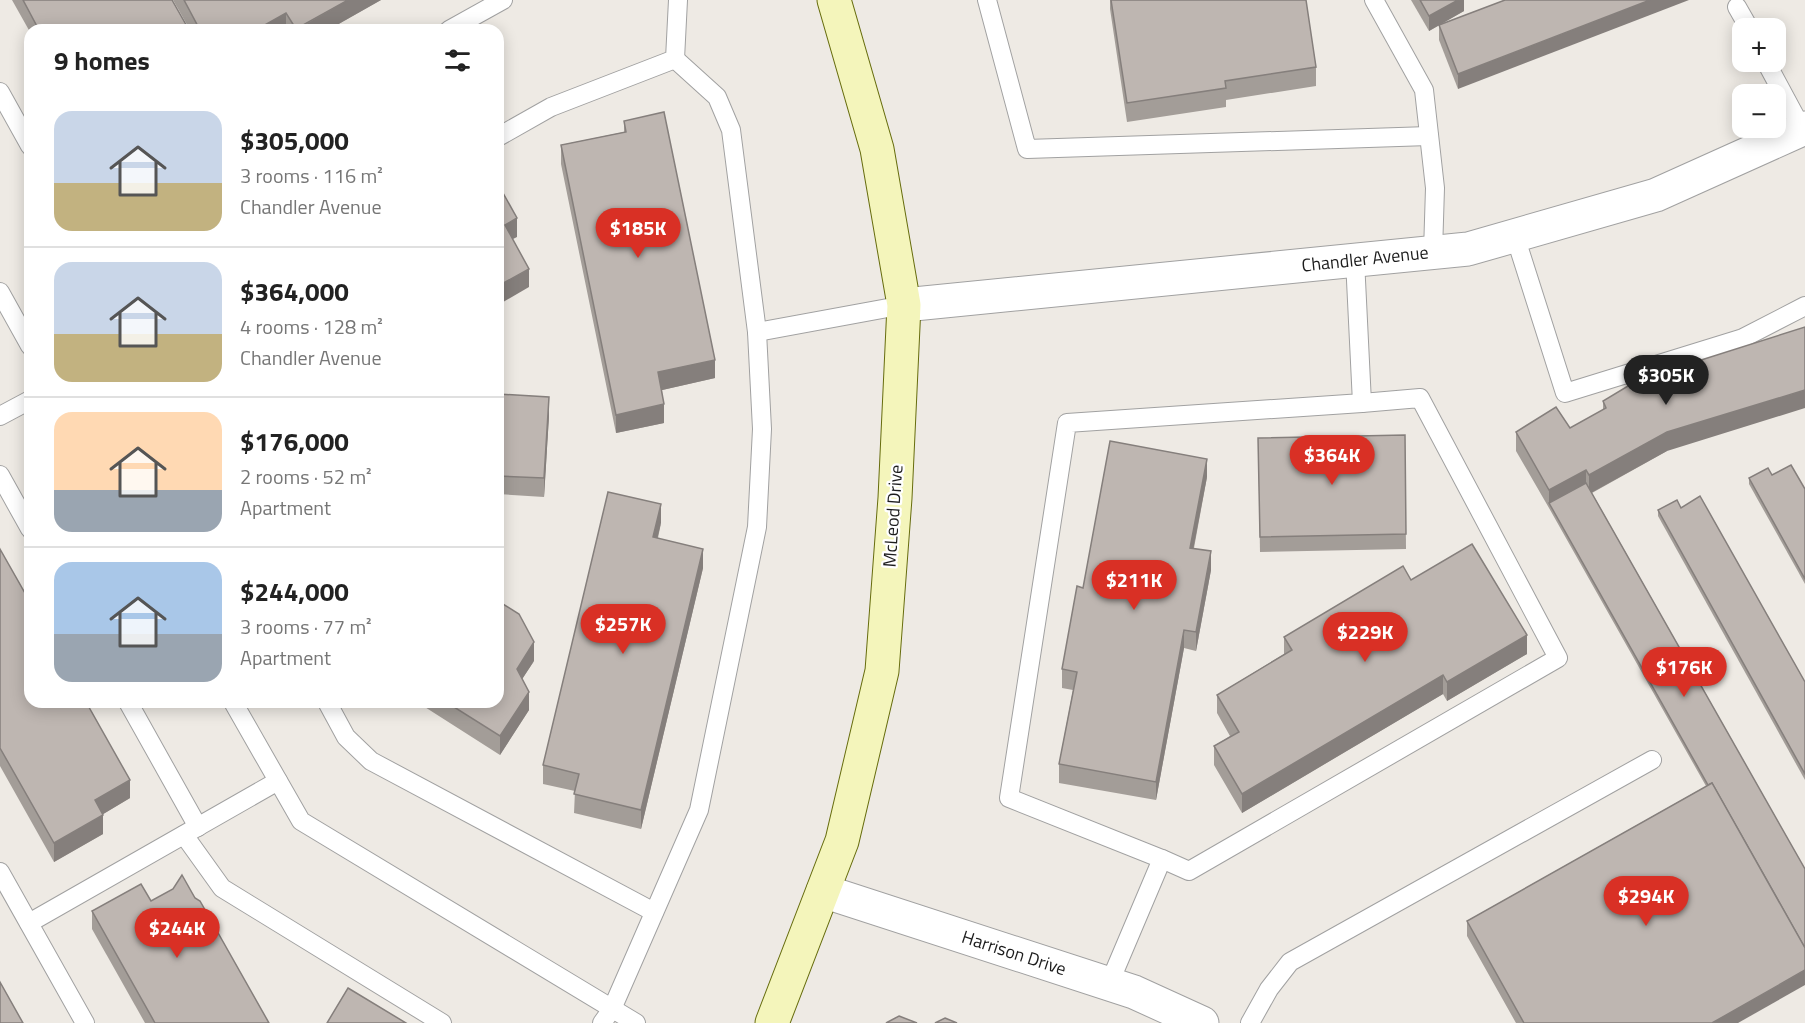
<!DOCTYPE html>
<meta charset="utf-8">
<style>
body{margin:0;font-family:"Titillium Web",sans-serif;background:#f6f6f6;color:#222;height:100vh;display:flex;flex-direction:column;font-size:22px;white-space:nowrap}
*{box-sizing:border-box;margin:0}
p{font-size:20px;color:#767676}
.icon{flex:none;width:33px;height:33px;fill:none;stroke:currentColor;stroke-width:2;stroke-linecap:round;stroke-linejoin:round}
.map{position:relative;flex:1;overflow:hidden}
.sheet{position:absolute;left:24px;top:24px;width:480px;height:684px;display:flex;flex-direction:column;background:#fff;border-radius:18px;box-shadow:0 3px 15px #0003}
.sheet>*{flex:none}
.tools{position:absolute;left:1732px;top:18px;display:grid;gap:12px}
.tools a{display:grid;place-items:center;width:54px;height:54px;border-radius:12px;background:#fff;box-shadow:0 3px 15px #0003;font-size:30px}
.price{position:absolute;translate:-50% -51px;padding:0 14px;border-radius:21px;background:#d93025;color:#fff;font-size:20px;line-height:39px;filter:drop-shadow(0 2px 3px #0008)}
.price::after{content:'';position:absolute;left:50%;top:36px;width:18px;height:14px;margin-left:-9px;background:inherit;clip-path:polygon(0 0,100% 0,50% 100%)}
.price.active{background:#222;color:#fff}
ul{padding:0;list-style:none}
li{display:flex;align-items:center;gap:18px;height:150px;padding:0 30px}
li+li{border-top:2px solid #e0e0e0}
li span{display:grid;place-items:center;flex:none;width:168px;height:120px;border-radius:18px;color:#555}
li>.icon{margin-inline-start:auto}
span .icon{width:72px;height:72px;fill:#fffc;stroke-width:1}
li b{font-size:26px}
h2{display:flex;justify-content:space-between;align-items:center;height:72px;padding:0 30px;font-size:26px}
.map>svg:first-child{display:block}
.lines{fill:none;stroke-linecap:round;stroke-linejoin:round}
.lane-casing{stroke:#a1a1a1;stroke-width:20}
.street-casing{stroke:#a1a1a1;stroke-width:35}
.secondary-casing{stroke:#666c0d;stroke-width:35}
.lane{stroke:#fff;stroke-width:18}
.street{stroke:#fff;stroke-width:33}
.secondary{stroke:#f4f5bb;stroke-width:33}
.wall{fill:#a39d98}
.shaded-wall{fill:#857f7c}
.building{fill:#beb6b1;stroke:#857f7c;stroke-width:1.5}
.labels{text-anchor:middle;stroke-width:4.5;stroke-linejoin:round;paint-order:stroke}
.street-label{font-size:18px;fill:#1d1d1d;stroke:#fff}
</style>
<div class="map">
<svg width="1805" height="1023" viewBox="0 0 1805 1023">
<rect width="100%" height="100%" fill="#eeeae4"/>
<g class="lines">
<g class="lane-casing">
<g id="lane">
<path d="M987 0 1027 149 1429 136"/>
<path d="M1374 0 1424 90 1435 188 1433 252"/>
<path d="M1737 7 1749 28"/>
<path d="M449 30 503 0"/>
<path d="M675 59 717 97 731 130 757 332"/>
<path d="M1766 62 1802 129"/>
<path d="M0 92 30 146"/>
<path d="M498 137 551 107 675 59 678 0"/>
<path d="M1515 236 1565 393 1743 338 1805 306"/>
<path d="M0 292 30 346"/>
<path d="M0 416 30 400"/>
<path d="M0 475 30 529"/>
<path d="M128 702 198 827"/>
<path d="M233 702 301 821 636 1023"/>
<path d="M327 702 346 737 371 761 654 912"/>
<path d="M184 835 222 888 442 1023"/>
<path d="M1162 859 1189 871 1558 658 1420 398 1362 403"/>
<path d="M0 872 85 1023"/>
<path d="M29 923 278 781"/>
<path d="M1109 984 1162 859 1009 798 1067 423 1362 403 1355 260"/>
<path d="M602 1023 612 1009 699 810 757 527 762 429 757 332 904 305"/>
<path d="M1250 1023 1269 989 1290 962 1652 760"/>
</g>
</g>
<g class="street-casing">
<g id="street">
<path d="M904 305 1468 249 1656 195 1805 128"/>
<path d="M823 891 1134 992 1202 1023"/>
</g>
</g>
<g class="secondary-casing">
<path id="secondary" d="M772 1023 842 841 882 671 895 498 904 305 877 149 834 0"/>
</g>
<use href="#lane" class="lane"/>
<use href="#street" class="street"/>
<use href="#secondary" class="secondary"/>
</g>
<g class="wall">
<path d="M12 0H172L189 30H30V32Z"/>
<path d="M173 0H381L328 30H190Z"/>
<path d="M1110 0H1306L1316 67V86L1226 100V107L1127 122 1110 9Z"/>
<path d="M1411 0H1464V11L1429 31Z"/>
<path d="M1505 0 1458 89 1439 40V25Z"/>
<path d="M624 121 715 378 662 390 664 423 616 433 561 164V145L624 132Z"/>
<path d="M498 394 549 416 544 497 498 494Z"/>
<path d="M1603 401 1667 451 1592 493 1805 869 1738 1023H1516L1467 936V921L1706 786 1549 508 1516 451V432L1570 428 1603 410Z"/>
<path d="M1405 435 1406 549 1260 552 1258 438Z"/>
<path d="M1772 475 1805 489V584L1749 484V478Z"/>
<path d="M1207 477 1194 548 1211 570 1196 651 1184 648 1156 800 1059 783V764L1073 690 1062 688V669L1083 588Z"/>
<path d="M1658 510 1805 682V780L1658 516Z"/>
<path d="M661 523 658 538 703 568 641 829 574 813 575 791 543 784V765Z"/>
<path d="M0 549 130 798 103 814V834L54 862 0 766Z"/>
<path d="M1411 580 1527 654 1447 701 1443 694 1242 813 1214 765V746L1230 736 1217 713V695L1284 654V637Z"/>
<path d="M534 661 522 679 529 710 500 755 417 702H498Z"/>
<path d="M195 898 269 1023H145L92 929V911L151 901Z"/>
</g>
<g class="shaded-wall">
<path d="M348 0H381L328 30H296Z"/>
<path d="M1458 0H1464V11L1429 31V16Z"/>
<path d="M1650 0H1689L1458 89V74Z"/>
<path d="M286 13V30H256Z"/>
<path d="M517 218V237L505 243V225Z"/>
<path d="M529 269V287L498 305V286Z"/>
<path d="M715 360V378L658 391V372Z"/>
<path d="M1805 390V408L1667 451 1589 494V475L1667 432Z"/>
<path d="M549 397V416L544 497V478Z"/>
<path d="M664 404V423L616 433V415Z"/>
<path d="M1207 459V477L1190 566V548Z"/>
<path d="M1586 470V489L1549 503V490Z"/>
<path d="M661 504V523L653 556V537Z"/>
<path d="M703 549V568L641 829V810Z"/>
<path d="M1211 551V570L1196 651V632Z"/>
<path d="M1184 630V648L1156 800V782Z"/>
<path d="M1527 635V654L1447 701V682Z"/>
<path d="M534 642V661L517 687V669Z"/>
<path d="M1443 675V694L1242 813V794Z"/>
<path d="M529 692V710L500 755V736Z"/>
<path d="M130 780V798L95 819V800Z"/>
<path d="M103 815V834L54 862V843Z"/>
<path d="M1805 970V985L1738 1023H1712Z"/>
</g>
<g class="building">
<path d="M23 0H172L189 30H39Z"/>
<path d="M184 0H348L296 29 286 13 256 30H200Z"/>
<path d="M1111 0H1306L1316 67 1225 81 1226 88 1127 103Z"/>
<path d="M1420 0H1458L1429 16Z"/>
<path d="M1505 0H1650L1458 74 1439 25Z"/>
<path d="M664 112 715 360 658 372 664 404 616 415 561 145 626 132 624 121Z"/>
<path d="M498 184 517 218 505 225 529 269 498 286Z"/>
<path d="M1805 327V390L1667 432 1589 475 1586 470 1549 490 1516 432 1556 407 1570 428 1606 408 1603 401 1638 380Z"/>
<path d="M498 394 549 397 544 478 498 476Z"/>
<path d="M1405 435 1406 534 1260 537 1258 438Z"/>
<path d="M1110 441 1207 459 1190 548 1211 551 1196 632 1184 630 1156 782 1059 764 1077 672 1062 669 1077 586 1083 588Z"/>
<path d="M1791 465 1805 489V579L1749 478 1768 468 1772 475Z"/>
<path d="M1586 483 1805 869V948L1712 783 1708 785 1549 503Z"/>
<path d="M608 492 661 504 653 537 703 549 641 810 574 794 579 774 543 765Z"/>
<path d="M1700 496 1805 682V774L1658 510 1677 500 1681 508Z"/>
<path d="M1472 544 1527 635 1447 682 1443 675 1242 794 1214 746 1239 732 1217 695 1292 650 1284 637 1403 566 1411 580Z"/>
<path d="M0 549 30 602V702H86L130 780 95 800 103 815 54 843 0 748Z"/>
<path d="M498 601 519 614 534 642 517 669 529 692 500 736 446 702H498Z"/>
<path d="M1712 783 1805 948V970L1712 1023H1524L1467 921Z"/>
<path d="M182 875 195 898 200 901 269 1023H155L92 911 141 884 151 901 173 889Z"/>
<path d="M0 982 23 1023H0Z"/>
<path d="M348 988 406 1023H327Z"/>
<path d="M899 1016 917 1023H886Z"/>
<path d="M945 1018 957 1023H935Z"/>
</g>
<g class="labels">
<g class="street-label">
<text transform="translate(1365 259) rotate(-6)" y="6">Chandler Avenue</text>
<text transform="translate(893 516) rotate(-86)" y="6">McLeod Drive</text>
<text transform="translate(1014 953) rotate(18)" y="6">Harrison Drive</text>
</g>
</g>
</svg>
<div class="tools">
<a>+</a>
<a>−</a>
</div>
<b class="price" style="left:638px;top:259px">$185K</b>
<b class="price active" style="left:1666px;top:406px">$305K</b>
<b class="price" style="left:1332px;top:486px">$364K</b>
<b class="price" style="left:1134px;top:611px">$211K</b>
<b class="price" style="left:623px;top:655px">$257K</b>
<b class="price" style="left:1365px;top:663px">$229K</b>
<b class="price" style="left:1684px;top:698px">$176K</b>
<b class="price" style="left:1646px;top:927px">$294K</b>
<b class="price" style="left:177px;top:959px">$244K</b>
<section class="sheet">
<h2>9 homes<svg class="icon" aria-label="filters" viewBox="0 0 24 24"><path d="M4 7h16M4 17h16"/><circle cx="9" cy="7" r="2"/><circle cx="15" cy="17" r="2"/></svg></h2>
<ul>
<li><span style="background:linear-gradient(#c9d6e8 60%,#c2b280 0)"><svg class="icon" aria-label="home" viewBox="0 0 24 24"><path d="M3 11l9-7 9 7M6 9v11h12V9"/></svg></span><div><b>$305,000</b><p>3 rooms · 116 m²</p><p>Chandler Avenue</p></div></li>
<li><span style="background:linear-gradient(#c9d6e8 60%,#c2b280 0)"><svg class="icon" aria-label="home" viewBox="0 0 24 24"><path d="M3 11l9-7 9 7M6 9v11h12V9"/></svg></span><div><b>$364,000</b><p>4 rooms · 128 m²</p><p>Chandler Avenue</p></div></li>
<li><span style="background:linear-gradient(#ffd9b3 65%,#9aa5b1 0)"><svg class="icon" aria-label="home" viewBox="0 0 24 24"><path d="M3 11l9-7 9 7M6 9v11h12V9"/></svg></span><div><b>$176,000</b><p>2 rooms · 52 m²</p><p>Apartment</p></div></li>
<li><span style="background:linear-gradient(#a9c7e8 60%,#9aa5b1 0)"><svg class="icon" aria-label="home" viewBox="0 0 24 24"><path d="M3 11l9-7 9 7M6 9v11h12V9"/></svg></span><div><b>$244,000</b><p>3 rooms · 77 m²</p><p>Apartment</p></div></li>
</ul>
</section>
</div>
